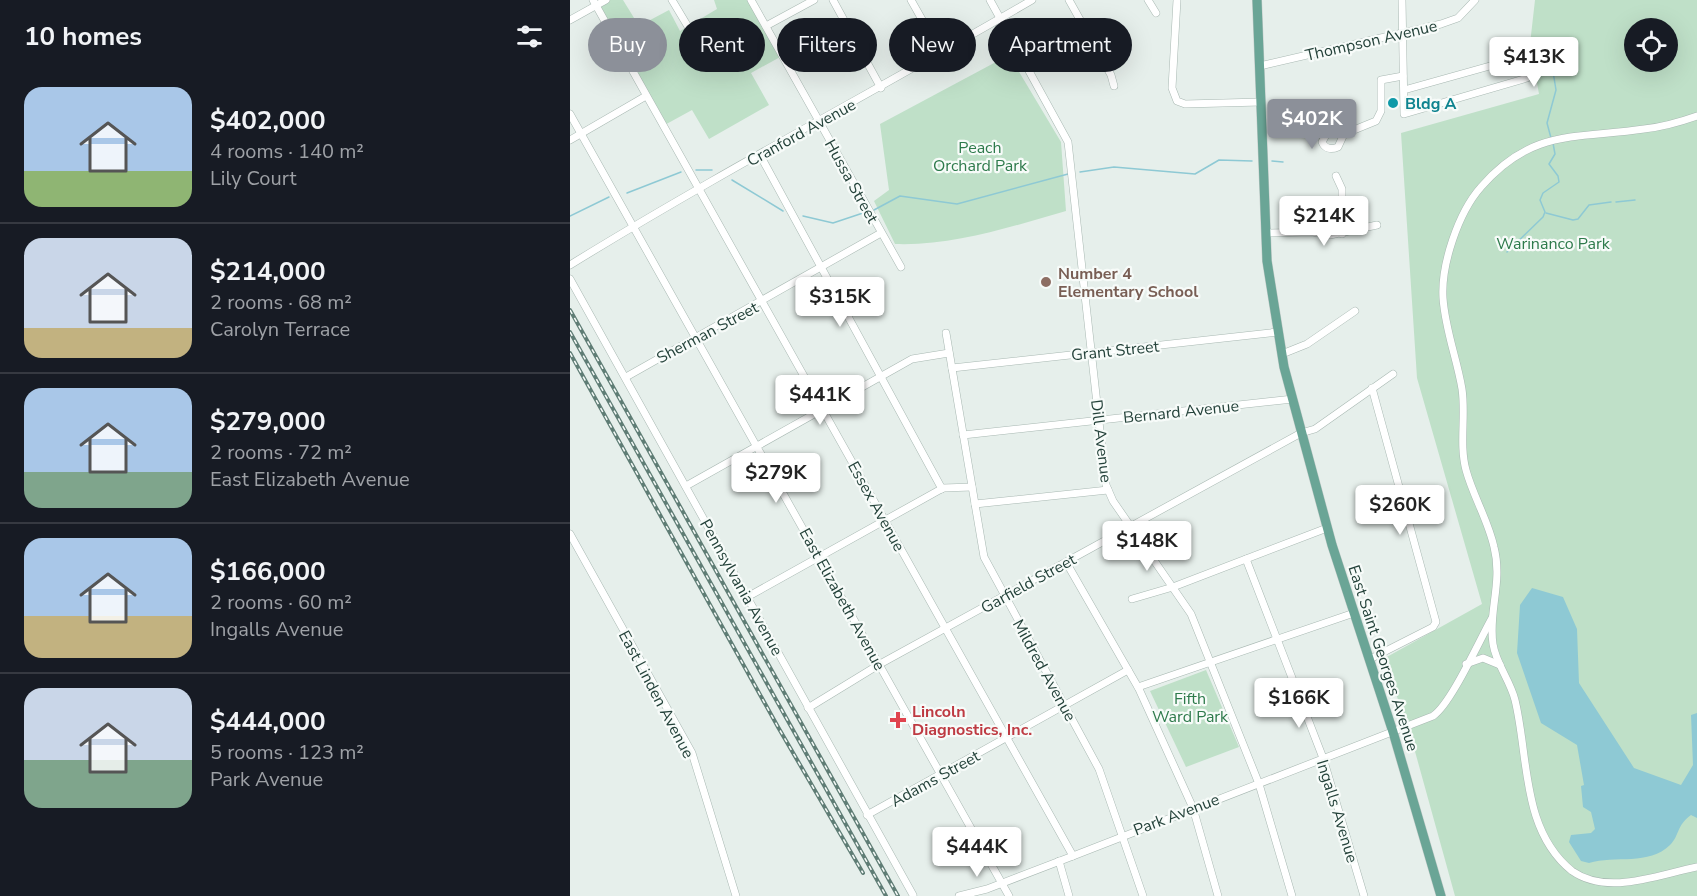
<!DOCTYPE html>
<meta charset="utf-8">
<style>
body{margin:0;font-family:"Nunito Sans",sans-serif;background:#20242c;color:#f1f3f6;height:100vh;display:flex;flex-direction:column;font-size:22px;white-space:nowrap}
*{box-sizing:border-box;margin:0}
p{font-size:20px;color:#9ea1a6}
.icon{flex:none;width:33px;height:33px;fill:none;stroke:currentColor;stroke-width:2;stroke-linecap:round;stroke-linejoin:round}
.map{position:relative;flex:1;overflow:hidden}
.drawer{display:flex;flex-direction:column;background:#171b24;width:570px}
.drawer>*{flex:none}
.guide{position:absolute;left:18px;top:18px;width:570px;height:54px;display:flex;gap:12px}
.tools{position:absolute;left:1054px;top:18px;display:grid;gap:12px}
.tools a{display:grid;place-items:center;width:54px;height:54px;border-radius:50%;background:#171b24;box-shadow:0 6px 24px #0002;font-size:30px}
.price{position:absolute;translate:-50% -51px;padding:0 14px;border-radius:6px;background:#fff;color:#222;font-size:20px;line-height:39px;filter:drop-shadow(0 2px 3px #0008)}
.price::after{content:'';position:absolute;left:50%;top:36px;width:18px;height:14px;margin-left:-9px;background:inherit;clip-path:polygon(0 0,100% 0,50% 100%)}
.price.selected{background:#8c9099;color:#fff}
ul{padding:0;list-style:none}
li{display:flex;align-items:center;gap:18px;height:150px;padding:0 24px}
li+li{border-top:2px solid #363941}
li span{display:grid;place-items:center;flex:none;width:168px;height:120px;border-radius:18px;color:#555}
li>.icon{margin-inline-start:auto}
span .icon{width:72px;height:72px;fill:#fffc;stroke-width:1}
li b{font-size:26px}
h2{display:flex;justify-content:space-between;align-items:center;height:72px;padding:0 24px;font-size:26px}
.pill{padding:0 21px;border-radius:27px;background:#171b24;box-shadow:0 6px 24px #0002;font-size:21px;line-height:54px}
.pill.selected{background:#8c9099;color:#fff}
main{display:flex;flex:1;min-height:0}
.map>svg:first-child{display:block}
.green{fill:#bfe0c8;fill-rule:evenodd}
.water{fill:#8ec9d4}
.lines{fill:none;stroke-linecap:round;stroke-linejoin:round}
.stream{stroke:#8ec9d4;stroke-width:1.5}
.minor-casing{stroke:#a8b8b2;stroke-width:8}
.major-casing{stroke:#c2cac8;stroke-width:10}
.minor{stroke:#fff;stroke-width:7}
.major{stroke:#6aa596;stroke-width:9}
.rail-casing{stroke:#5f7d75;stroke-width:4}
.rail{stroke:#f7fbf9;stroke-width:1.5;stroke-dasharray:4.5;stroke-linecap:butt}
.culture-dot{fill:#0f9aa8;stroke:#f7fbf9;stroke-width:2}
.education-dot{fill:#8d6e63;stroke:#f7fbf9;stroke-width:2}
.health-dot{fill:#e0444e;stroke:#f7fbf9;stroke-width:2}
.labels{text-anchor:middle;stroke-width:4.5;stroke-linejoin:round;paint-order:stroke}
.street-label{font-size:16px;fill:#24423a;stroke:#f7fbf9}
.culture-label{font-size:16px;font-weight:bold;fill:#0d838f;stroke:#f7fbf9;text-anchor:start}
.park-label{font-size:16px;fill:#2d7a4b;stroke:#f7fbf9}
.education-label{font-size:16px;font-weight:bold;fill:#785e54;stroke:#f7fbf9;text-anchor:start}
.health-label{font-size:16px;font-weight:bold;fill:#be3a42;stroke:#f7fbf9;text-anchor:start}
</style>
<main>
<section class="drawer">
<h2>10 homes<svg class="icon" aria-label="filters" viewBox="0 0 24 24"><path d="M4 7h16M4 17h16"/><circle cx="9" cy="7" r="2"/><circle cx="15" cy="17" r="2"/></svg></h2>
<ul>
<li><span style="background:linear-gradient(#a9c7e8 70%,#8fb573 0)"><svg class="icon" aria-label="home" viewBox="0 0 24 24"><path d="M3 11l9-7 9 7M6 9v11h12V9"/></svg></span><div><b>$402,000</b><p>4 rooms · 140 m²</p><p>Lily Court</p></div></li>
<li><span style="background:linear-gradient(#c9d6e8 75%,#c2b280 0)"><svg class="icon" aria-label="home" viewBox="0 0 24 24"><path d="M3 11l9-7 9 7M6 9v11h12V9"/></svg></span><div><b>$214,000</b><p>2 rooms · 68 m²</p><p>Carolyn Terrace</p></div></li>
<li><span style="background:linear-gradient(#a9c7e8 70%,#7fa58c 0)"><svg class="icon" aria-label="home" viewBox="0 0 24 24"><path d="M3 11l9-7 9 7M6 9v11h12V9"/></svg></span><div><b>$279,000</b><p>2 rooms · 72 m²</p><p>East Elizabeth Avenue</p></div></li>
<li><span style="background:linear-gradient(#a9c7e8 65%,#c2b280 0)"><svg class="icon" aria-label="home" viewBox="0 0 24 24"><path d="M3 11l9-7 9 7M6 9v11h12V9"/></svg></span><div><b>$166,000</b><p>2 rooms · 60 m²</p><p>Ingalls Avenue</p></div></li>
<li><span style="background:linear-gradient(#c9d6e8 60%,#7fa58c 0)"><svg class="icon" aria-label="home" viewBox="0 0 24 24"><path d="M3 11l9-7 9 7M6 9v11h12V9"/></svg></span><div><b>$444,000</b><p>5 rooms · 123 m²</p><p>Park Avenue</p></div></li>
</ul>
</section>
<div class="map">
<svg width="1127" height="896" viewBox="0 0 1127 896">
<rect width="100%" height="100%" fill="#e6efeb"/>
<g class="green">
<path d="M37 0H53L69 26 99 10 110 31 147 9 144 0H181L212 56 181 73 199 105 139 139 122 110 91 127 23 7Z"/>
<path d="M965 0H1127V896H885L841 737 815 662V658L912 604 847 378 831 133 969 94 960 44ZM1065 28H1098V62H1065Z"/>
<path d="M439 55 491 142 496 211C440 227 384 246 325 244L304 201 319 190 310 124Z"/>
<path d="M636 670 669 747 616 767 580 691Z"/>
</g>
<path class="water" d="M962 588 993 597 1007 629 1009 683 1064 768 1111 785 1123 765 1121 715 1127 713V818L1121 815C1106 826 1110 835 1100 845 1079 866 1045 855 1019 863L1011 861 999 842 1001 835 1021 833 1025 829 1021 812 1013 807 1011 786 1014 785 1007 745 971 723 947 653 950 605Z"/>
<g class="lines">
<g class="stream">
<path d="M980 53 986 90 977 123 981 138"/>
<path d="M702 161 713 162"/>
<path d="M126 170H142"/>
<path d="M510 172 544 167 625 174 649 160 682 161"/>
<path d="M162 180 213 211"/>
<path d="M57 193 111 172"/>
<path d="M1046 202 1065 200"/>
<path d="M304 210 330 196 387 204 498 174"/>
<path d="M976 213 1003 220 1008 219 1019 205 1041 202"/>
<path d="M0 216 39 197"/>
<path d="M233 216 263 223 296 212"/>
<path d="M937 252 973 217 975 212 970 200 973 193 989 182 988 176 979 164 985 154 983 143"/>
</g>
<g class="minor-casing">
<g id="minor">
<path d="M23 0 503 856"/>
<path d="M102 0 120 30"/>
<path d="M181 0 331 267"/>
<path d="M263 0 311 88"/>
<path d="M341 0 371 53"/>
<path d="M420 0 498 142 536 485 543 501 621 614 689 784 722 896"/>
<path d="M499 0 541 75 544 86"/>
<path d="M578 0 586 13"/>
<path d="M607 0 602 88 607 101 615 104 691 102"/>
<path d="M832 0 834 114 957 78 952 57 834 90"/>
<path d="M0 20 36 0"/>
<path d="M196 26 244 0"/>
<path d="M690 66 871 24 888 18 905 0"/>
<path d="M0 114 439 896"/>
<path d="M1127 116C1110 122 1092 127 1074 129 1007 139 962 128 911 187 888 213 871 265 873 298 875 329 887 359 892 389 896 416 889 444 896 470 903 496 918 520 924 547 933 582 918 612 923 644 926 664 940 680 945 700 959 757 951 830 1002 871 1038 896 1087 875 1127 867"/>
<path d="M774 134 768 147C761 150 755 149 752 142L757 133 774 134 806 121 811 111V80L833 76"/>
<path d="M0 140 76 96"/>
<path d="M190 155 372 489"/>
<path d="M766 176 772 189V234"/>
<path d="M696 233 742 232 760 235 807 225"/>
<path d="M0 265C151 172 309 89 462 0"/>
<path d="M0 279 343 895"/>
<path d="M376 333 414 557 529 769 573 896"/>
<path d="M712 354 737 344 785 311"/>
<path d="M382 368 708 332"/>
<path d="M56 377 311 233"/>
<path d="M393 435 723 399"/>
<path d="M116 486 342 359 379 353"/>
<path d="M405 504 538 490"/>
<path d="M0 534 122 753 166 896"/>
<path d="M676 559 753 758 794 896"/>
<path d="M496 562 569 689 623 808 648 896"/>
<path d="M179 596 373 488 402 487"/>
<path d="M562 599 603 587 757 528"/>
<path d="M800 659 863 627 866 622 802 388"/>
<path d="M896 664 913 658 930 665"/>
<path d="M568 687 784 613"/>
<path d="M238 708 310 664 731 433 745 429 823 374"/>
<path d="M297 815 558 670"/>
<path d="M489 861 499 896"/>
<path d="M389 896 417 889 503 856 863 716C881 704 909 641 922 618"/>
</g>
</g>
<g class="major-casing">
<path id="major" d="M687 0 697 261 714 367 762 545 823 732 871 896"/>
</g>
<use href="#minor" class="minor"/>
<use href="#major" class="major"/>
<g class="rail-casing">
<g id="rail">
<path d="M0 310 328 896"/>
<path d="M0 332 316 896"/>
<path d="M0 353 208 727 293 873"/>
</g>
</g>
<use href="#rail" class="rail"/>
</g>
<circle class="culture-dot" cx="823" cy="103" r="6"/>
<circle class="education-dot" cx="476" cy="282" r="6"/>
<path class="health-dot" d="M325 711h6v6h6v6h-6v6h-6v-6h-6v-6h6z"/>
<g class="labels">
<g class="street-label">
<text transform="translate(801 40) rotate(-13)" y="6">Thompson Avenue</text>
<text transform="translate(231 132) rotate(-29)" y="6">Cranford Avenue</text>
<text transform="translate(282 181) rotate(61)" y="6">Hussa Street</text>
<text transform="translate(137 332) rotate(-28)" y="6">Sherman Street</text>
<text transform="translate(545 350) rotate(-6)" y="6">Grant Street</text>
<text transform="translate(611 411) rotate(-6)" y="6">Bernard Avenue</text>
<text transform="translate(532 441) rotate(83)" y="6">Dill Avenue</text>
<text transform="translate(307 506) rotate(61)" y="6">Essex Avenue</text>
<text transform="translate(458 583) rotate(-29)" y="6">Garfield Street</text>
<text transform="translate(172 587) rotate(61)" y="6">Pennsylvania Avenue</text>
<text transform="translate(273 599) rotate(61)" y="6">East Elizabeth Avenue</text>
<text transform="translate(814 658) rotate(72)" y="6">East Saint Georges Avenue</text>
<text transform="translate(475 670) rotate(61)" y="6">Mildred Avenue</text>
<text transform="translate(87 694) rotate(62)" y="6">East Linden Avenue</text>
<text transform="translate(365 778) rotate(-29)" y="6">Adams Street</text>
<text transform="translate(768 811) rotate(73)" y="6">Ingalls Avenue</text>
<text transform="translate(606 814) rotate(-21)" y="6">Park Avenue</text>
</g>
<g class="culture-label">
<text x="835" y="109">Bldg A</text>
</g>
<g class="park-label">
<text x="410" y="153">Peach<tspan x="410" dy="18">Orchard Park</tspan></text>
<text x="983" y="249">Warinanco Park</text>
<text x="620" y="704">Fifth<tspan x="620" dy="18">Ward Park</tspan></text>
</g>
<g class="education-label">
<text x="488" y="279">Number 4<tspan x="488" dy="18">Elementary School</tspan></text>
</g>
<g class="health-label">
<text x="342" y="717">Lincoln<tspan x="342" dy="18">Diagnostics, Inc.</tspan></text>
</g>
</g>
</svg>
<div class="tools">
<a><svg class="icon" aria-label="locate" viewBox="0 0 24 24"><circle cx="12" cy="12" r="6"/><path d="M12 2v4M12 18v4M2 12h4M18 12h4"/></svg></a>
</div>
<b class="price" style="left:964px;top:88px">$413K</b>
<b class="price selected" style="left:742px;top:150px">$402K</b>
<b class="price" style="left:754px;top:247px">$214K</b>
<b class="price" style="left:270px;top:328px">$315K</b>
<b class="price" style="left:250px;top:426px">$441K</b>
<b class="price" style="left:206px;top:504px">$279K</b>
<b class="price" style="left:830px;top:536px">$260K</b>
<b class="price" style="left:577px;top:572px">$148K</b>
<b class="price" style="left:729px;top:729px">$166K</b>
<b class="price" style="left:407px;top:878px">$444K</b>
<div class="guide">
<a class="pill selected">Buy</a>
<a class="pill">Rent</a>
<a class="pill">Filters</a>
<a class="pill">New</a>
<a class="pill">Apartment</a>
</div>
</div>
</main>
